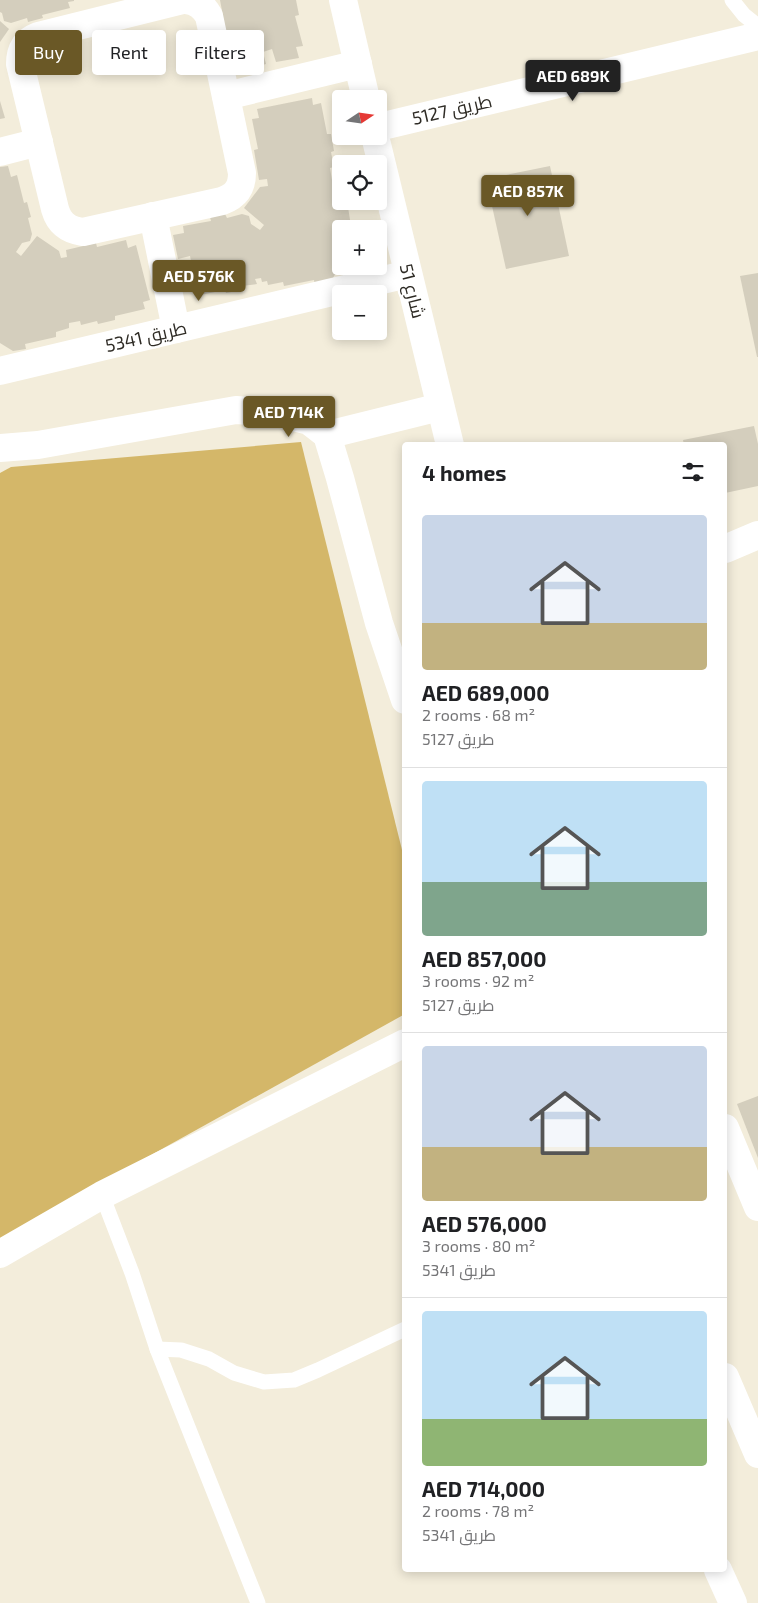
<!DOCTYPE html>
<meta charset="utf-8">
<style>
body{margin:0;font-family:"Exo 2",Cairo,sans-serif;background:#f6f6f6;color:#202124;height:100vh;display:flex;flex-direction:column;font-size:19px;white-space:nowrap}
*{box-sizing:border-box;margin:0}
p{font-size:16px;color:#757577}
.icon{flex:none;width:28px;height:28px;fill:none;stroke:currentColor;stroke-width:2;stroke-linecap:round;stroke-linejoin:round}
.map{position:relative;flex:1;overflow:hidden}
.side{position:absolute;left:402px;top:442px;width:325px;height:1130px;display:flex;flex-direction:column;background:#fff;border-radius:5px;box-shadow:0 2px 12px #0003}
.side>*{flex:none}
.banner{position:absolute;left:15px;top:30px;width:312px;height:45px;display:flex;gap:10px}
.needle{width:32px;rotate:77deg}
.controls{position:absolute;left:332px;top:90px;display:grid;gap:10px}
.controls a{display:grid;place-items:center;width:55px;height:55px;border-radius:5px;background:#fff;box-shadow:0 2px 12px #0003;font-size:25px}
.price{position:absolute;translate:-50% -42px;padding:0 11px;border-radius:5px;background:#6a5826;color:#fff;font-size:16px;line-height:32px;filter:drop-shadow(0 1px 2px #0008)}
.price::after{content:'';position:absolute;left:50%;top:30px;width:15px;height:11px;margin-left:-8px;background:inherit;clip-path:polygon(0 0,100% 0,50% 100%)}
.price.selected{background:#222;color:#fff}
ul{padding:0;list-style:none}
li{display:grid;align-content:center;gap:10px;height:265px;padding:0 20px}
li+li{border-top:1px solid #e0e0e0}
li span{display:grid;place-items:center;height:155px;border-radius:5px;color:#555}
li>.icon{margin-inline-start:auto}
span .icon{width:90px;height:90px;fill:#fffc;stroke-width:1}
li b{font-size:21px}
h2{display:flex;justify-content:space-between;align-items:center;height:60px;padding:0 20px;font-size:21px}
.chip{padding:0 18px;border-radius:5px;background:#fff;box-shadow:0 2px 12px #0003;font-size:18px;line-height:45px}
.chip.selected{background:#6a5826;color:#fff}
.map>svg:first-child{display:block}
.forest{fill:#d4b769}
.building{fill:#d4cebd}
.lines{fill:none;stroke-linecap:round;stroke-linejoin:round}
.lane{stroke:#fff;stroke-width:15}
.street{stroke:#fff;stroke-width:28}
.labels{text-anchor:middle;stroke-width:4.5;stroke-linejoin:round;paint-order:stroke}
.street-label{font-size:18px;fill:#2e2b25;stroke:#fff}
</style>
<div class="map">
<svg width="758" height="1603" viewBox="0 0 758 1603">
<rect width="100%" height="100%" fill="#f3eddb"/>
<path class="forest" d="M301 442 405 862V1014L0 1239V473L11 467Z"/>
<g class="building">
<path d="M0 0H74V1L68 2 70 8 42 15 43 18 28 22 27 18 11 23 4 21 2 13 0 12Z"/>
<path d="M220 0H296L299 15 295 16 303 46 296 47 299 58 276 62 272 49 263 52 266 64 243 70 240 58 234 60 227 32 223 33 220 18 223 16Z"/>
<path d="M0 21 9 29 0 42Z"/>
<path d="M312 98 313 105 321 103 327 134H331L334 151 331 152 334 167 330 168 332 180H338L341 193V201H347L351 226 356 225 357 229H341V253L339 252 334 260 340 266 330 283 315 286 314 280 284 286 283 282 268 285 267 281 262 282 261 278 255 279 257 284 242 286V290L226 293 225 290 195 296 194 290 183 292 180 268 192 266 190 256 178 259 173 235 184 233 183 226 211 221 210 217 225 214 227 218 242 214 249 216 251 224 260 230 264 225 244 208 260 187 268 186 267 179 259 180 254 150 258 149 252 119 259 118 257 109Z"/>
<path d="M0 101 5 118 0 119Z"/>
<path d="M8 166 11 177 17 175 24 203 27 202 31 217 28 218 32 234 30 241 22 243 16 252 21 256 37 236 59 251 61 258 67 257 66 250 96 243 97 247 126 240 128 248 136 245 150 300 143 302 145 309 115 316V320L98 324 97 321 81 325 80 321 69 323V328L56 332V337L25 344 26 349 13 351 0 343V167Z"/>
<path d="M550 166 569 256 506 269 486 179Z"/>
<path d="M758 273V357H757L740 276Z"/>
<path d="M754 426 758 444V486L725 493V445H684L683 440Z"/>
<path d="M758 1096V1158L737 1104Z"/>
</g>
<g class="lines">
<g class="lane">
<path d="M732 0 744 15 758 26"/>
<path d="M102 1195 132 1273 157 1349 258 1603"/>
<path d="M157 1349 181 1350 209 1359 234 1373 264 1382 294 1380 318 1370 405 1329"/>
</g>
<g class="street">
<path d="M183 0 38 36C25 41 20 51 20 64L55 209C59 223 68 230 83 232L222 201C236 196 242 188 242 173L209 16C204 7 197 1 186 0"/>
<path d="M343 0 366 99"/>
<path d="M226 96 358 64"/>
<path d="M379 127 758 36"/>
<path d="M375 136 450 445"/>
<path d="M0 152 39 142"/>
<path d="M153 216 176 329"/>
<path d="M0 371 408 274"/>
<path d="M327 435 440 407"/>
<path d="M0 448 38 445 236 410 277 413 309 421 327 435 340 478 379 623 405 700"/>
<path d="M725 549 758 535"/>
<path d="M725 1128 758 1207"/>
<path d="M0 1254 102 1195 405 1043"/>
<path d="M725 1377 758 1454"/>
<path d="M718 1570 733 1603"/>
</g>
</g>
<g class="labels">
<g class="street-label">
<text transform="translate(452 110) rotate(-13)" y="6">طريق 5127</text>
<text transform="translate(412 291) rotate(76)" y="6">شارع 51</text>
<text transform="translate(146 337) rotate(-13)" y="6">طريق 5341</text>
</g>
</g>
</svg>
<div class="controls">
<a><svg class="needle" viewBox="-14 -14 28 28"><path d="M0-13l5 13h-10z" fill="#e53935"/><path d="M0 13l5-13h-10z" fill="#757577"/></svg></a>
<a><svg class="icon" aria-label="locate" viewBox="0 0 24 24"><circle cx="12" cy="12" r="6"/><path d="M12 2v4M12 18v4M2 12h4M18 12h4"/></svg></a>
<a>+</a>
<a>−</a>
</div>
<b class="price selected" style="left:573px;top:102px">AED 689K</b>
<b class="price" style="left:528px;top:217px">AED 857K</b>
<b class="price" style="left:199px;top:302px">AED 576K</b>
<b class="price" style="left:289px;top:438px">AED 714K</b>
<div class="banner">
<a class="chip selected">Buy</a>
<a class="chip">Rent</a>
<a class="chip">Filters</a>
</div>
<section class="side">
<h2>4 homes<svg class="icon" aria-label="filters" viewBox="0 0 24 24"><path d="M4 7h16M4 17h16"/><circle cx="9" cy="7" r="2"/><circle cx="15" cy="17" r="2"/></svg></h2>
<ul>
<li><span style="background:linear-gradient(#c9d6e8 70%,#c2b280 0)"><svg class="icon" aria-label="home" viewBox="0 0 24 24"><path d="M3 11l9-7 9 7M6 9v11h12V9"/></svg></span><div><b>AED 689,000</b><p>2 rooms · 68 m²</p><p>طريق 5127</p></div></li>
<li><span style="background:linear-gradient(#bfe0f5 65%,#7fa58c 0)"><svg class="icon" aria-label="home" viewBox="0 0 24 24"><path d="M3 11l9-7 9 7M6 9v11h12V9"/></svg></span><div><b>AED 857,000</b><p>3 rooms · 92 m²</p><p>طريق 5127</p></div></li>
<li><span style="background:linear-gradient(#c9d6e8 65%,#c2b280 0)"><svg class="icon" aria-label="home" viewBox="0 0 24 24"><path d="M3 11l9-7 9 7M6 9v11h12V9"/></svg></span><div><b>AED 576,000</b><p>3 rooms · 80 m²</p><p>طريق 5341</p></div></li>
<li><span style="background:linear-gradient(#bfe0f5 70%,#8fb573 0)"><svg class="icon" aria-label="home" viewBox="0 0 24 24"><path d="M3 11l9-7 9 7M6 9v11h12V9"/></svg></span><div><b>AED 714,000</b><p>2 rooms · 78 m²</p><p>طريق 5341</p></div></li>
</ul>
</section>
</div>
